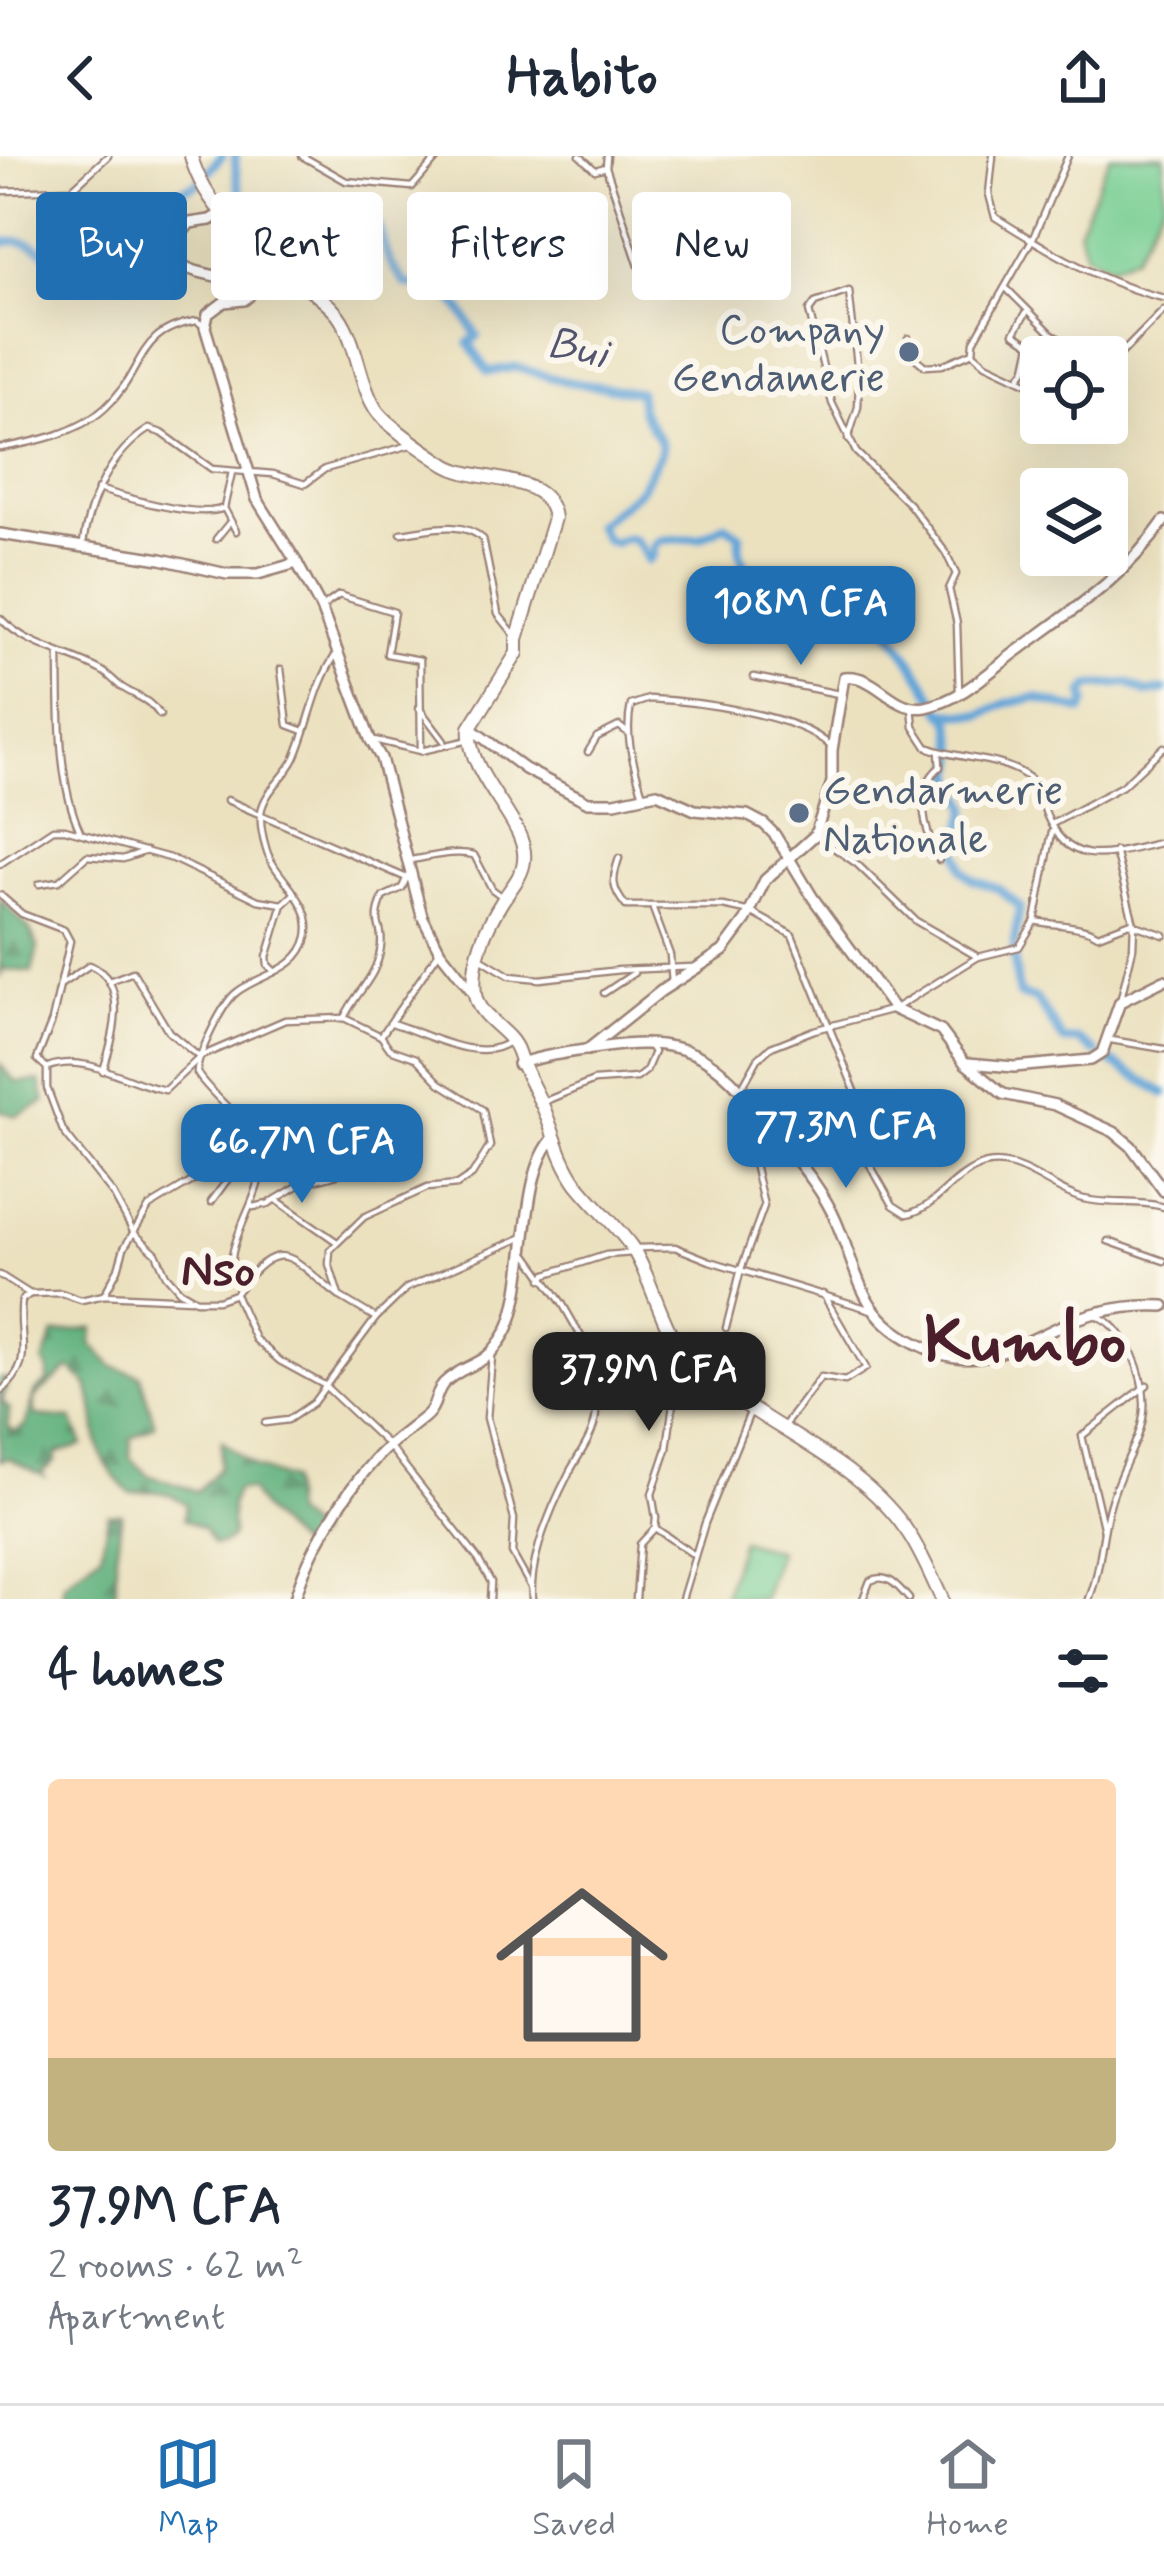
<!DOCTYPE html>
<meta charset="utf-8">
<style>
body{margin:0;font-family:Mynerve,sans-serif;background:#f6f6f7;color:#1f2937;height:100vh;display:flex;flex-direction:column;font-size:45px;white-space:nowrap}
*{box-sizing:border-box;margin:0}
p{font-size:39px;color:#747a83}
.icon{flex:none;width:66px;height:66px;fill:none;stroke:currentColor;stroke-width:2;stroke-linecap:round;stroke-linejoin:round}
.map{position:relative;height:1443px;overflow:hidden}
.details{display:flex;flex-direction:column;background:#fff;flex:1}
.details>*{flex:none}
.banner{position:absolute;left:36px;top:36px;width:1092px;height:108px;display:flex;gap:24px}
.tools{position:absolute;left:1020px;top:180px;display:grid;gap:24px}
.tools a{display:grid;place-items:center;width:108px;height:108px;border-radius:12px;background:#fff;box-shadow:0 12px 48px #0002;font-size:60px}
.price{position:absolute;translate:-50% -102px;padding:0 27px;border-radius:24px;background:#1f6fb2;color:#fff;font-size:39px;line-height:78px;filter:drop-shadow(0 3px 6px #0008)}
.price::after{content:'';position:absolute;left:50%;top:72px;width:36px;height:27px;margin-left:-18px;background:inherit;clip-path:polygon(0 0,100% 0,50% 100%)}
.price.on{background:#222;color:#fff}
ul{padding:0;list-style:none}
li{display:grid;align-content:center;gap:24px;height:636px;padding:0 48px}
li span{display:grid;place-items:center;height:372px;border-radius:12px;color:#555}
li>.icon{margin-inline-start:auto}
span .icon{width:216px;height:216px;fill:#fffc;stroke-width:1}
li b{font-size:51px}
h2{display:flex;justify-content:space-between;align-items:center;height:144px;padding:0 48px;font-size:51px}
.chip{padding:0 42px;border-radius:12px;background:#fff;box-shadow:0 12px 48px #0002;font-size:42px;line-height:108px}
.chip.on{background:#1f6fb2;color:#fff}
header{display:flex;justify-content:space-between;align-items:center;height:156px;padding:0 48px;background:#fff;font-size:54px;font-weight:800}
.tab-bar{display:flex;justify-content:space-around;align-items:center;height:168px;border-top:3px solid #e0e1e3;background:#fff;font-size:33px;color:#747a83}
.tab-bar a{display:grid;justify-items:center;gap:6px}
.tab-bar .on{color:#1f6fb2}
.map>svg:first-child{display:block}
.grass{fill:#77ce93;stroke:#60765f;stroke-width:3}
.forest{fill:url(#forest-firs);stroke:#566854;stroke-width:3}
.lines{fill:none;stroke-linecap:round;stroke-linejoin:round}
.river{stroke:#64a5d8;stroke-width:9}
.street-casing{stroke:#9a8075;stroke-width:9}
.secondary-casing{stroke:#9a8075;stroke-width:14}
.highway-casing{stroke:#9a8075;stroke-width:16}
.street{stroke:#fff;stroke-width:4.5}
.secondary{stroke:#fff;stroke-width:9}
.highway{stroke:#fff;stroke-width:12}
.service-dot{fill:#5c6f8a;stroke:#fbf7ec;stroke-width:4.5}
.labels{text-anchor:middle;stroke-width:12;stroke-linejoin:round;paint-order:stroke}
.service-label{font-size:42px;fill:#4e5e75;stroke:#fbf7ec;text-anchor:end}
.water-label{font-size:45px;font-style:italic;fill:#545570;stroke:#fbf7ec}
.quarter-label{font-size:48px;font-weight:bold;fill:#4a1f2b;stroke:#fbf7ec}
.town-label{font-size:66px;font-weight:bold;fill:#4a1f2b;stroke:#fbf7ec}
</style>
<header><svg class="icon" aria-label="back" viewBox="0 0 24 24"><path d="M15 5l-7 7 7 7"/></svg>Habito<svg class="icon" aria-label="share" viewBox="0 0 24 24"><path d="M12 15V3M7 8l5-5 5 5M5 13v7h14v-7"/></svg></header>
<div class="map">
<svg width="1164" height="1443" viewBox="0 0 1164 1443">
<defs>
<pattern id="forest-firs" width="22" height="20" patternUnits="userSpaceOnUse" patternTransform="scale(3)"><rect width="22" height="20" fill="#61b17d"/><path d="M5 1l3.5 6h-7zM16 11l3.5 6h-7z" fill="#528f67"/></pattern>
</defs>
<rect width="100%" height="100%" fill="#fbf7ec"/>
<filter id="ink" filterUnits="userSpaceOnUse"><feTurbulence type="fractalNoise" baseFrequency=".00833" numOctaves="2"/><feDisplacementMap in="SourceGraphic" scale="24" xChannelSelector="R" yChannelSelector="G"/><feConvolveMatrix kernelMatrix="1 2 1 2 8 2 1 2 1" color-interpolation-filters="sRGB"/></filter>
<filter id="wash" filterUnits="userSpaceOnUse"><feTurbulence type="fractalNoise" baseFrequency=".004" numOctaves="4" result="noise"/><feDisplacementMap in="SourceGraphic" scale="48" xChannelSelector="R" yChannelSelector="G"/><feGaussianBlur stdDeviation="2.7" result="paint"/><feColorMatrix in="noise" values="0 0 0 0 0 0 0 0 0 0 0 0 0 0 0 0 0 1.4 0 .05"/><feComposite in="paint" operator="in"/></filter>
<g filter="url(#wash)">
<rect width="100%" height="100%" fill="#ebe1bf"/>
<g class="grass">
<path d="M1110 0H1164V45L1134 101 1109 110 1086 98 1078 74Z"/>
<path d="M741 1384 778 1395 763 1443H723Z"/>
</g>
<g class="forest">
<path d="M0 743 29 773 38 791 32 816 4 813 0 820Z"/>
<path d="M0 908 16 926 40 925 45 946 16 960 0 955Z"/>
<path d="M94 1172 91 1188 113 1211 140 1219 155 1269 131 1282 130 1302 150 1320 197 1335 219 1313 222 1285 255 1311 290 1324 292 1358 317 1379 302 1394 265 1357 249 1334H236L231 1348 232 1380 223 1388 213 1389 204 1373 184 1363 186 1348C165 1334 155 1334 130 1337 85 1292 103 1282 88 1229L69 1212 34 1242 35 1260 72 1263 83 1289 56 1297 55 1306 42 1316 44 1320 8 1302 0 1305V1222L8 1224 2 1245 9 1253 8 1270 15 1276 26 1269 35 1236 48 1225V1213L43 1206 54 1178Z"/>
<path d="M122 1358 116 1399V1436L102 1443H62L64 1427 101 1397 108 1359Z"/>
</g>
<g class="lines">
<g class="river">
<path d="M235 0C237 75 266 51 321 78L342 59C386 57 378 73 388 101 391 110 400 120 405 128 451 132 454 141 477 180L469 187 488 216 515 211 564 225 639 236 641 254 661 287V296L640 334 597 369 606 384 615 387C633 374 641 389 648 405L654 398V389L662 384 700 382 725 369 740 379C736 407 749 420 776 430 793 422 809 413 829 416 859 420 918 515 935 543"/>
<path d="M0 88C27 77 50 99 70 116L100 113 123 87 134 52 197 28 222 0"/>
<path d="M940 551 943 556 981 559 1007 547 1037 542 1082 555 1086 546 1084 537 1090 530 1128 527 1146 537 1164 534"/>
<path d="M943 556 951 565 957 594"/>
<path d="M957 602 954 619 968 652 957 692 962 713 973 724 999 733 1020 751 1014 787"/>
<path d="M1013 795 1019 839 1036 843 1064 885 1078 884 1095 896"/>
<path d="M1103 901 1164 937"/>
</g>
</g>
</g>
<g filter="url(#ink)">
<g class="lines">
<g class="street-casing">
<g id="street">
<path d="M302 0 346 25 412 31 439 0"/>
<path d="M580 0 595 14 606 11 607 0"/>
<path d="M993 0 989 38 995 61C1047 94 1103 128 1164 142"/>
<path d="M606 11 642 119"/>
<path d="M0 35 72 33 108 0"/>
<path d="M1006 132 1051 177 1084 201"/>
<path d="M1026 157 1014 177 1050 201"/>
<path d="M908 182 914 201 925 210 942 209 973 196"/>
<path d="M973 196 974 185 1033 82 1068 0"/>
<path d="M973 197 986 208 1041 234"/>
<path d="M1026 212 1041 205"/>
<path d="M1107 212 1164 154"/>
<path d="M1019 222 1026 212 1031 189"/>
<path d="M848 283 858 251 859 227 849 135 815 147 809 155 832 247 856 296 910 349 946 397 956 418 949 433 957 468 959 536"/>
<path d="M0 292C36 286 78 277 105 252 146 215 134 174 197 165L205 171"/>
<path d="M98 333C127 342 197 363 224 352L232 316"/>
<path d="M224 352 236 375"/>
<path d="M401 377C427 374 461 363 483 383L498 458 514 478"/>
<path d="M216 383 229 367"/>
<path d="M83 387C89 345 111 296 149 273L162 277 212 313 273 318 305 328 325 313 410 289"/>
<path d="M321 452 339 439 394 456 387 498 420 504 421 595"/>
<path d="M0 462C29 492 67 496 100 514 109 518 115 527 123 532 139 542 149 543 160 559"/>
<path d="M59 500C60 555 57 625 80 675"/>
<path d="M335 500C314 531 310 568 295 602 286 621 265 634 261 656 260 667 263 682 266 692 274 723 315 744 307 781 299 815 260 818 237 836 223 846 197 900 197 917 211 941 258 972 261 998 267 1046 212 1093 239 1133L235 1138 255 1183 280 1205 324 1229 389 1290 478 1403 491 1426 490 1443"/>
<path d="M281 513 288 569 304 575"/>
<path d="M754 521 839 538"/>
<path d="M912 551 914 571 927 591C958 604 996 600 1025 619 1039 627 1041 644 1046 658 1070 717 1113 697 1164 686"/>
<path d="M419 552 444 585"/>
<path d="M370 583 421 595 469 584"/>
<path d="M588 596 597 581 619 570 628 577"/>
<path d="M643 639C634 608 624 582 631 549L649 543C693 545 798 558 829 589"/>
<path d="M227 644 409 723"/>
<path d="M1052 668 1122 630 1164 591"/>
<path d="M815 679 857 708 916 765 978 801"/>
<path d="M1115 695 1134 768 1133 792 1120 846"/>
<path d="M619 702C612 723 611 732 626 750H723L751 756 792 779 855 935 858 970 869 1007 893 1049 907 1058C936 1052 949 1024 976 1012 1013 994 1047 1032 1080 1042 1107 1050 1137 1043 1164 1051"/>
<path d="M410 704C431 701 454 694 474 699L492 733 500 739"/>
<path d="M939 704C925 676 912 634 940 611L939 596"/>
<path d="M0 708 53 673H65L173 703 258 744 283 748 295 737"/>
<path d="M39 728 59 725 87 700 123 703 146 695"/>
<path d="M0 739 22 758 64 774 70 785 52 865 37 903 47 912V932L63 975 113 1038 134 1077 156 1097 166 1119 180 1135 196 1144H218L235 1138"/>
<path d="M653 753 670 799 672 828"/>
<path d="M1035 765C1056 770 1080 768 1098 779L1129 767 1164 779"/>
<path d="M482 803 510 820 540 823 620 814 692 811"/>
<path d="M274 815 268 809 267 801 283 748"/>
<path d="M109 825 133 816 169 876 199 901 285 864 344 862 381 880 390 893 416 902 440 927 483 954 490 990 472 1019 457 1029 427 1032 364 1061 330 1094 329 1108 339 1140 376 1162"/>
<path d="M60 829 90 809C131 827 113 883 103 915"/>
<path d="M604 837 634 817"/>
<path d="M344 862C356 835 377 823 381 790 384 768 371 772 383 741L402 732 407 721"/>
<path d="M392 867C425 877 481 909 510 885"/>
<path d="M381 880 439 796"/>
<path d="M1111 884 1164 893"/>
<path d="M48 911C88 897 126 927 165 934L198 903"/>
<path d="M543 946 594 925 637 922 646 915 654 896 650 890"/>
<path d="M278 1045 337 1086"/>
<path d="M211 1046 245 1000"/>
<path d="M253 1051 268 1048 301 1028 348 1015"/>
<path d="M1108 1085 1164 1105"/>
<path d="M638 1092 675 1091 710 1105 872 1154"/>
<path d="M526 1097 562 1147 586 1189 596 1258C594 1280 579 1298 569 1317 551 1352 529 1404 532 1443"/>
<path d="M0 1119 30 1138 61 1137 81 1144 104 1139 191 1143"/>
<path d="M542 1123 547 1118 606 1099 633 1097"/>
<path d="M240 1132C284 1074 294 1107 339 1140"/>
<path d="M104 1139 118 1113 124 1092 149 1051 233 1001 261 997"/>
<path d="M726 1172 741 1113 764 1050 741 953V933L758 903 771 891 814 874 894 853 978 801 1019 791 1035 765 1052 676"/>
<path d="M492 1200 487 1262 514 1363 512 1397 531 1431"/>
<path d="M0 1236C38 1205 16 1184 22 1144L30 1138"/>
<path d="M265 1267 288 1264 313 1247 376 1162 407 1132 521 1082"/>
<path d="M784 1270 821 1221 845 1225 866 1212 823 1138"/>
<path d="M655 1372 694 1399"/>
<path d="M1104 1375 1082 1280 1147 1229"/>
<path d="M636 1443 640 1388 655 1372 656 1362 652 1338 667 1293 674 1240 671 1223 679 1196"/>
<path d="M682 1443 705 1367 751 1254"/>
<path d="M863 1443 870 1425C887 1416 898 1430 909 1443"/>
<path d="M1089 1443C1101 1413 1101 1382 1109 1352 1125 1289 1164 1270 1132 1197 1121 1178 1115 1167 1095 1159"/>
</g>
</g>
<g class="secondary-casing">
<g id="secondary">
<path d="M221 57 210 64 190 67 167 95C178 117 217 119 239 125L249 140 244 144 224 146 208 158 205 171 257 343 297 407"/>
<path d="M0 378 161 403 227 418H258L297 407 321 452 370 583 381 602 422 760 440 795 475 839"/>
<path d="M470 572 525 613 588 646H615L657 637 695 654 747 659 764 668 775 679 813 742 894 853 941 875 965 907 1003 938 1055 949 1114 976 1131 990 1164 1035"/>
<path d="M587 894 661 835 723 795 746 764 765 724 815 679 832 626V594L844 521C877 517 892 557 926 551 962 544 992 513 1020 493 1073 454 1126 420 1164 365"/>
<path d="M968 907 1014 911 1091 904 1102 897 1120 846 1164 824"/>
<path d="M518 908C545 899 571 896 599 892 698 876 722 908 779 982 800 1008 823 1034 836 1065 863 1129 861 1168 936 1196 996 1219 1045 1168 1100 1156 1120 1151 1144 1149 1164 1150"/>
<path d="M295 1443C308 1395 344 1337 378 1300 393 1284 411 1273 427 1259 437 1250 435 1236 444 1227 469 1203 483 1216 506 1176 530 1132 518 1017 554 982"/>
</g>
</g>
<g class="highway-casing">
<path id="highway" d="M191 0C204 50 249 87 289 118 306 131 324 142 338 159 358 187 358 224 375 252 385 269 428 297 446 309 477 328 548 315 554 362L517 483V497L470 572C465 619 529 667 524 704 523 719 511 732 503 744 485 772 471 804 475 838 478 863 511 874 518 896 524 916 535 933 544 953 554 978 561 1006 577 1028 594 1049 615 1068 631 1090 656 1128 660 1178 695 1210 760 1271 859 1301 909 1378 922 1398 932 1422 942 1443"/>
</g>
<use href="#street" class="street"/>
<use href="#secondary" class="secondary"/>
<use href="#highway" class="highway"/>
</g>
</g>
<g class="service-dot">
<circle cx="909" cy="196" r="12"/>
<circle cx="799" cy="657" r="12"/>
</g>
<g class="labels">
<g class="service-label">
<text x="885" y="187">Company<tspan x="885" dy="48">Gendamerie</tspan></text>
<text x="823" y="648" text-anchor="start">Gendarmerie<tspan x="823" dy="48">Nationale</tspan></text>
</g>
<g class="water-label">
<text transform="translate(578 190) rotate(12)" y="16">Bui</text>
</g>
<g class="quarter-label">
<text x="218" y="1129">Nso</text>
</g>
<g class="town-label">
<text x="1025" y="1206">Kumbo</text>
</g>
</g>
</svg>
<div class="tools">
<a><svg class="icon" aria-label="locate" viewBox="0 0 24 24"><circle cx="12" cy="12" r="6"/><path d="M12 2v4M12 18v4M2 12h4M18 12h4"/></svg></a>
<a><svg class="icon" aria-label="layers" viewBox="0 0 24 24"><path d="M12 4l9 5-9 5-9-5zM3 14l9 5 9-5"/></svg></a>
</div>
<b class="price" style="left:801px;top:512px">108M CFA</b>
<b class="price" style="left:846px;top:1035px">77.3M CFA</b>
<b class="price" style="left:302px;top:1050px">66.7M CFA</b>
<b class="price on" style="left:649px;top:1278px">37.9M CFA</b>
<div class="banner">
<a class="chip on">Buy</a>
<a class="chip">Rent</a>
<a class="chip">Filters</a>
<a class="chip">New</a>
</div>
</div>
<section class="details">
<h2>4 homes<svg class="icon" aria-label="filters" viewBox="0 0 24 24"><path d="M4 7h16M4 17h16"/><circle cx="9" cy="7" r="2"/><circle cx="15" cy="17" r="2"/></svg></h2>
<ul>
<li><span style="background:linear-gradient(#ffd9b3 75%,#c2b280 0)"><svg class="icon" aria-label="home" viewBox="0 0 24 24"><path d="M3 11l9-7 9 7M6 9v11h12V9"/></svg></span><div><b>37.9M CFA</b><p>2 rooms · 62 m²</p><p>Apartment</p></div></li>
</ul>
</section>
<nav class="tab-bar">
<a class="on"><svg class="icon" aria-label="map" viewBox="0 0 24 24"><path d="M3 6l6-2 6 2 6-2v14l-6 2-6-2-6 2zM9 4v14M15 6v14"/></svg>Map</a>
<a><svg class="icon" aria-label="saved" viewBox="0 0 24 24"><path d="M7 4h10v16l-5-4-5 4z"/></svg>Saved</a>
<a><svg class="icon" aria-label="home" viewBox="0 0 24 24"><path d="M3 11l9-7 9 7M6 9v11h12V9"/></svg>Home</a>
</nav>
